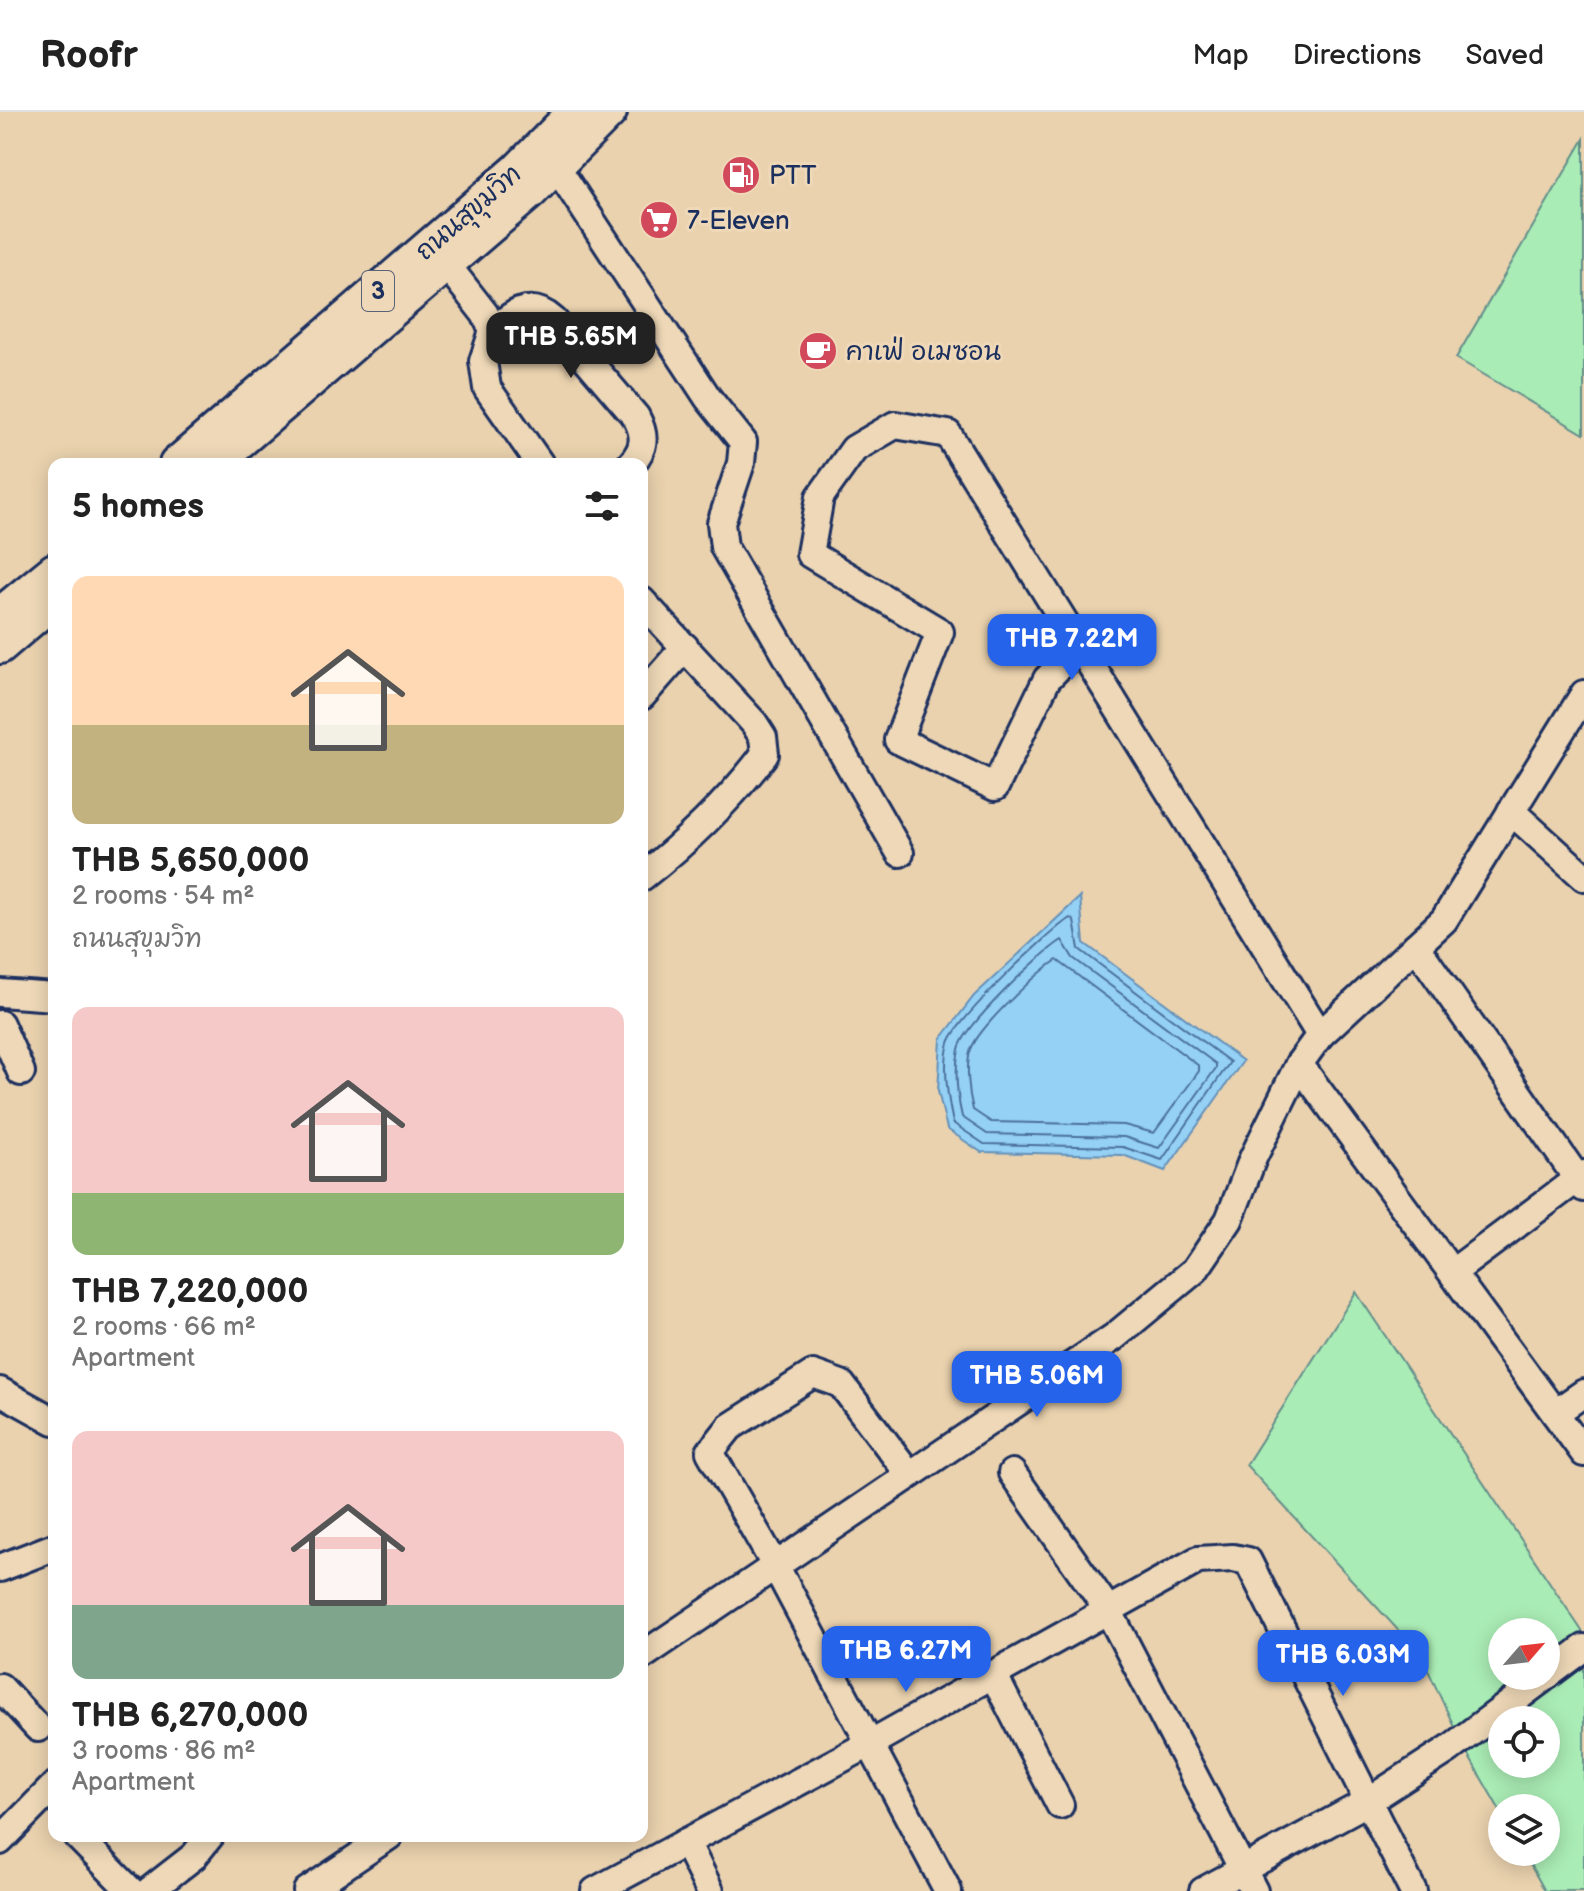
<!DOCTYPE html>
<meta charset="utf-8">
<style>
body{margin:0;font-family:"Balsamiq Sans","Playpen Sans Thai",sans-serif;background:#f6f6f6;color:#222;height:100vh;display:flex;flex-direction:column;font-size:30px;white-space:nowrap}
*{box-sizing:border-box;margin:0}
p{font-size:26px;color:#767676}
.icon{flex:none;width:44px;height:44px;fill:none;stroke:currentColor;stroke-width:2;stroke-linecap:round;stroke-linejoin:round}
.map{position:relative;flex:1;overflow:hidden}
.panel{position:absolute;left:48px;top:346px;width:600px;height:1384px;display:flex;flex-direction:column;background:#fff;border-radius:16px;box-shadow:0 4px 20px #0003}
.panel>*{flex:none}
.needle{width:52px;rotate:62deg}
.buttons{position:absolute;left:1488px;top:1506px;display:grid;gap:16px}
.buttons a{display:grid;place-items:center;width:72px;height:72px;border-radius:50%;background:#fff;box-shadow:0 4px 20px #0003;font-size:40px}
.price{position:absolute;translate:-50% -68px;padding:0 18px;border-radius:16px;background:#2563eb;color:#fff;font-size:26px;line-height:52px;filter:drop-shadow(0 2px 4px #0008)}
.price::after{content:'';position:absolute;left:50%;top:48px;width:24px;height:18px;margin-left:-12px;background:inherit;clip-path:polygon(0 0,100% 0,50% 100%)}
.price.selected{background:#222;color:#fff}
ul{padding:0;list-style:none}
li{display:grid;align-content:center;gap:16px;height:424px;padding:0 24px}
li span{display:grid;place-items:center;height:248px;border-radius:16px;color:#555}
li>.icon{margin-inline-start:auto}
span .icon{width:144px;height:144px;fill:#fffc;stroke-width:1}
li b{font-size:34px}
h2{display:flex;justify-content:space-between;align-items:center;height:96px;padding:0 24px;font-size:34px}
header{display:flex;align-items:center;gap:48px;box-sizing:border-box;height:112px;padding:0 40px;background:#fff;border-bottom:2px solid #e0e0e0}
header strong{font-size:38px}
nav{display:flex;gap:44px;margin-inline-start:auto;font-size:28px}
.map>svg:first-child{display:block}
.green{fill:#aaecb5;stroke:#628e8a;stroke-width:2;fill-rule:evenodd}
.water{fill:#95d1f5;stroke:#6490b9;stroke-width:2}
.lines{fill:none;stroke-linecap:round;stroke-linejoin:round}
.shore{stroke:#4c709a;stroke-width:2}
.minor-casing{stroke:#1b2f5e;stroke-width:32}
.major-casing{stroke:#1b2f5e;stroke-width:38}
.minor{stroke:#eed8b7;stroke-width:26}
.major{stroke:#eed8b7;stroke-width:32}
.labels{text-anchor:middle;stroke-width:6;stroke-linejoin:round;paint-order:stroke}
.shield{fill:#eed8b7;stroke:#5a6279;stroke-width:2}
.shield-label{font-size:24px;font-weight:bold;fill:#1b2f5e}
.poi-label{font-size:26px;fill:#1b2f5e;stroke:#eed8b7;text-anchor:start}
.street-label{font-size:26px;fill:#1b2f5e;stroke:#eed8b7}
</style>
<header>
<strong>Roofr</strong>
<nav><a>Map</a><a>Directions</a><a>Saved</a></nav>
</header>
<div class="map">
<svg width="1584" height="1779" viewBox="0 0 1584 1779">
<rect width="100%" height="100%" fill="#ead2ae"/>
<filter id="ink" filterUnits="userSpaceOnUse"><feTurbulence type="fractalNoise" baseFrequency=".0125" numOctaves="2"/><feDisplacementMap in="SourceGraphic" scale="16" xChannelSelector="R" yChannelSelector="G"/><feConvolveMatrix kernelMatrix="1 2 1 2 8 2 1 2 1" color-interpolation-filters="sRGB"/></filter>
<g filter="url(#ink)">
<g class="green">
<path d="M1584 27V322L1456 246Z"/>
<path d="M1356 1180 1584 1522V1779H1545L1523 1740H1546V1696H1502V1702L1464 1636 1421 1543 1246 1353ZM1502 1520H1546V1564H1502ZM1502 1608H1546V1652H1502Z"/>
</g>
<path class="water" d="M1080 785 1084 831 1243 949 1165 1059 1123 1043 981 1040 947 1017 938 979 941 927 974 884Z"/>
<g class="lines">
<g class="shore">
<path d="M1070 806 1074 809 1079 837 1230 950 1162 1048 1123 1035 984 1032 953 1011C948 988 942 955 949 931 956 908 1048 820 1070 806Z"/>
<path d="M1062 828 1073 846 1216 952V956L1159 1036 1124 1025 987 1022 962 1005C957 983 954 960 959 937 964 914 1041 841 1062 828Z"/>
<path d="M1057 848 1199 954V959L1154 1021 1124 1013 991 1010 973 998C969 982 965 953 971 937 981 913 1035 863 1057 848Z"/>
</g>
<g class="minor-casing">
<g id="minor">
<path d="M556 54 708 286 743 330 741 351 721 411 724 435 900 741"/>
<path d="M446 152 485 202 493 219 483 249 487 276 540 352"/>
<path d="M493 219C512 202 530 187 553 208L636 305C646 324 645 336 631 352"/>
<path d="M642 489 754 611 763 625 765 642C729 689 688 729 642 765"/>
<path d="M1079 534 1047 567 995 675 898 628 940 520 810 442 820 385 854 337 895 313 948 322 1320 923"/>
<path d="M642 584 685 535"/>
<path d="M1511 699 1584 765"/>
<path d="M1416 834 1584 1076"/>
<path d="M0 881 54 885"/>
<path d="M0 912 21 960"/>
<path d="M1299 952 1584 1341"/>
<path d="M1453 1160 1584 1062"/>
<path d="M0 1279 54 1309"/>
<path d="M1555 1301 1584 1281"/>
<path d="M1012 1361 1108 1498 1254 1779"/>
<path d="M909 1362 841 1272 813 1262 730 1315 710 1340 775 1453 948 1779"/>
<path d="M0 1456 54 1435"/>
<path d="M642 1544 1114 1225 1195 1158 1229 1108 1253 1046 1299 952 1320 923 1444 808 1584 582"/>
<path d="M993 1562 1060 1693"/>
<path d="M0 1575 38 1616"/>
<path d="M77 1724 131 1779"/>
<path d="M0 1729 54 1674"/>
<path d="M686 1730 710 1779"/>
<path d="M149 1779 194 1744 210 1724"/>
<path d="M307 1779 389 1724"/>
<path d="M595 1779 871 1631 1198 1448 1233 1446 1248 1449 1413 1779"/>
<path d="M1203 1779 1367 1690 1449 1637 1584 1536"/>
</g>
</g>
<g class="major-casing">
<g id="major">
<path d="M176 352 517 58 574 0"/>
<path d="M214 352 532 79 610 0"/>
<path d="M0 502 54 458"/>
<path d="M0 535 54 489"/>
</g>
</g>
<use href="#minor" class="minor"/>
<use href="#major" class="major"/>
</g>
</g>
<defs>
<g id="fuel-disc" transform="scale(2)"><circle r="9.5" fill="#d1495b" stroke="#eed8b7"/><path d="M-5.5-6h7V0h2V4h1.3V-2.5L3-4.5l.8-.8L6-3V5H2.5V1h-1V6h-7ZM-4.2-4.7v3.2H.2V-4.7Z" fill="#fff"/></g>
<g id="supermarket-disc" transform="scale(2)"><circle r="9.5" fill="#d1495b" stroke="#eed8b7"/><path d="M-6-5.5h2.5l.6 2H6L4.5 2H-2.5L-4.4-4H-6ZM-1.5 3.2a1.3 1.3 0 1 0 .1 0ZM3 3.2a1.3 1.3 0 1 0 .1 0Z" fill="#fff"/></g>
<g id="cafe-disc" transform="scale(2)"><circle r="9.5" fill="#d1495b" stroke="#eed8b7"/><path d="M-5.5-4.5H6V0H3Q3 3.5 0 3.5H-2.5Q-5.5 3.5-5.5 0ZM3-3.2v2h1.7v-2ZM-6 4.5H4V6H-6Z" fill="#fff"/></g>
</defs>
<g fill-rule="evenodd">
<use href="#fuel-disc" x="741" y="63"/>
<use href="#supermarket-disc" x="659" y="108"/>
<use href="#cafe-disc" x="818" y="239"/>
</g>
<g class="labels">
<rect class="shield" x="362" y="159" width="32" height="40" rx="6"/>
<g class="shield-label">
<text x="378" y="187">3</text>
</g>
<g class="poi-label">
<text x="769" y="72">PTT</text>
<text x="687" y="117">7-Eleven</text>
<text x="846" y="248">คาเฟ่ อเมซอน</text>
</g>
<g class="street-label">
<text transform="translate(468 100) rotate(-41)" y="9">ถนนสุขุมวิท</text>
</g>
</g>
</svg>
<div class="buttons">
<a><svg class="needle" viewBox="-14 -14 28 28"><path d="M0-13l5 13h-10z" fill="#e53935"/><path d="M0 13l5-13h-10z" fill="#767676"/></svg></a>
<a><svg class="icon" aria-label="locate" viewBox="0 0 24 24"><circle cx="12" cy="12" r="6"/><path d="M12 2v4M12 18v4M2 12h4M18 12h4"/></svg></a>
<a><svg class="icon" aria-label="layers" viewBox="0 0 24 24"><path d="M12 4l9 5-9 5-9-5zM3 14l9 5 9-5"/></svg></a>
</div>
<b class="price selected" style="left:571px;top:268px">THB 5.65M</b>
<b class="price" style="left:1072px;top:570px">THB 7.22M</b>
<b class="price" style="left:1037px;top:1307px">THB 5.06M</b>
<b class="price" style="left:906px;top:1582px">THB 6.27M</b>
<b class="price" style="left:1343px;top:1586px">THB 6.03M</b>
<section class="panel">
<h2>5 homes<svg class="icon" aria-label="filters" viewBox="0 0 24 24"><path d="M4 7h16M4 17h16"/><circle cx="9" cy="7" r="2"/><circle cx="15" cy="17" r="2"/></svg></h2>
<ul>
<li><span style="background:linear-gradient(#ffd9b3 60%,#c2b280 0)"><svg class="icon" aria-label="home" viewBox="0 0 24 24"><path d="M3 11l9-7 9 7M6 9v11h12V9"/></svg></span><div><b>THB 5,650,000</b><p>2 rooms · 54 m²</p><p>ถนนสุขุมวิท</p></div></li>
<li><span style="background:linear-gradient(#f6c9c9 75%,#8fb573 0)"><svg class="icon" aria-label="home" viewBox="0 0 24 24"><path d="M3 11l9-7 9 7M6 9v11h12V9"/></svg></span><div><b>THB 7,220,000</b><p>2 rooms · 66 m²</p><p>Apartment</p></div></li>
<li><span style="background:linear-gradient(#f6c9c9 70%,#7fa58c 0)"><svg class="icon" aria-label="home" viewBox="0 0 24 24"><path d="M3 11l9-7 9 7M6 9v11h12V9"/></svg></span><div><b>THB 6,270,000</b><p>3 rooms · 86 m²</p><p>Apartment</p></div></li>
</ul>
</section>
</div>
